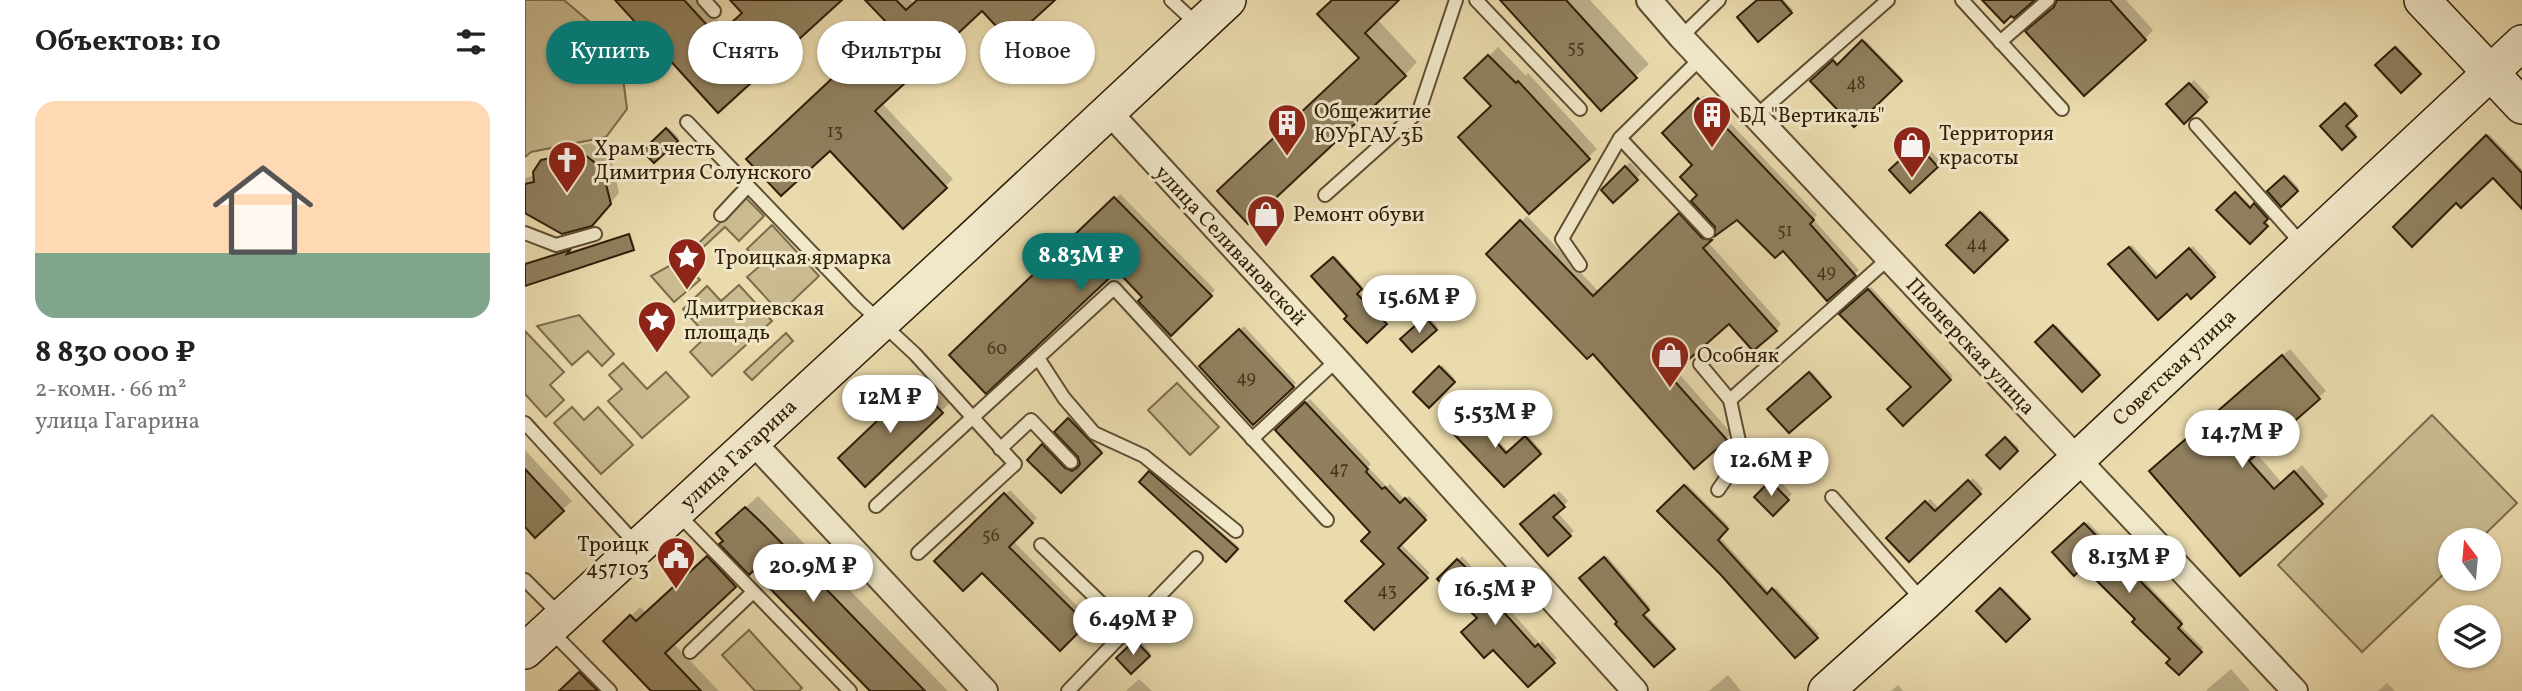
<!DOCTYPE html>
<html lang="ru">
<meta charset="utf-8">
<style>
body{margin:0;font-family:Vollkorn,serif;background:#f2f2f2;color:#222;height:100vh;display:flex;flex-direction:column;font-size:26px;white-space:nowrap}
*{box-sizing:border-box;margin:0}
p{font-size:23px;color:#767676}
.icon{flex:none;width:38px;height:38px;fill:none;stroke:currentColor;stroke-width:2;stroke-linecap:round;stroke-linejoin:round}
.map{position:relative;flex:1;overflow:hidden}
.side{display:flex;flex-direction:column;background:#fff;width:525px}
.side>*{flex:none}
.top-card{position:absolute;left:21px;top:21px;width:665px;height:63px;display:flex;gap:14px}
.needle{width:46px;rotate:344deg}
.controls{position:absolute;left:1913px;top:528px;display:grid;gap:14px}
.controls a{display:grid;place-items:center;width:63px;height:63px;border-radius:50%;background:#fff;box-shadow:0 2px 5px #0004;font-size:35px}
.price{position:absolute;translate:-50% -60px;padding:0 16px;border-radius:24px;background:#fff;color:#222;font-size:23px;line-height:46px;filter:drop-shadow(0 2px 4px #0008)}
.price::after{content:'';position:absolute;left:50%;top:42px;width:21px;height:16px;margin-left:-10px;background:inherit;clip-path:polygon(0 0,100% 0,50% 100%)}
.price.on{background:#0f766e;color:#fff}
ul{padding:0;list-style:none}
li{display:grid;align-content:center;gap:14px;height:371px;padding:0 35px}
li span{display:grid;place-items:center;height:217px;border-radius:21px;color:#555}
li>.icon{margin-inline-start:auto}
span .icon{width:126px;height:126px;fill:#fffc;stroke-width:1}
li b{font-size:30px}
h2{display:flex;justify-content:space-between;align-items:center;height:84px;padding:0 35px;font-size:30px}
.pill{padding:0 24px;border-radius:32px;background:#fff;box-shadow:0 2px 5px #0004;font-size:24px;line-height:63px}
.pill.on{background:#0f766e;color:#fff}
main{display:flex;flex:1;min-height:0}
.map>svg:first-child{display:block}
.green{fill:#cabb91;stroke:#7c6c4d;stroke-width:2}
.shadow{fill:#0003}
.building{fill:#90805e;stroke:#2f1e09;stroke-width:2}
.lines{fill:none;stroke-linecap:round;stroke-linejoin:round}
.lane-casing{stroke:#5e4d32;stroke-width:16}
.street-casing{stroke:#5e4d32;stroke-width:28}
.secondary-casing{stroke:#2f1e09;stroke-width:38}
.lane{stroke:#f1e8ca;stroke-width:12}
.street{stroke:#f1e8ca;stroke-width:24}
.secondary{stroke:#f1e8ca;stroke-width:35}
.labels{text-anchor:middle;stroke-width:6;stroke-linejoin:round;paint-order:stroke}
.number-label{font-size:18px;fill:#47361e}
.poi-label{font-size:21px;fill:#2f1e09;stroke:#f1e8ca;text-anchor:start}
.street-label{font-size:21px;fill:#2f1e09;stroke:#f1e8ca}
</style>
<main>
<section class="side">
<h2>Объектов: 10<svg class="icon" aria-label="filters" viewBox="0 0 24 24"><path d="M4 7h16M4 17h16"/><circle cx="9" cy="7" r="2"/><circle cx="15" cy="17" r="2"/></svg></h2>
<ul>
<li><span style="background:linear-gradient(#ffd9b3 70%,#7fa58c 0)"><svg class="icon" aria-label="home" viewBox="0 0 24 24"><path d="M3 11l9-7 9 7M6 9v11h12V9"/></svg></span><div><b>8 830 000 ₽</b><p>2-комн. · 66 m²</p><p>улица Гагарина</p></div></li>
</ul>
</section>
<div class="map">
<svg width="1997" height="691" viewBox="0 0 1997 691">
<rect width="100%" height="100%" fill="#eadbad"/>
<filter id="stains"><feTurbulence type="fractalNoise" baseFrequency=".00286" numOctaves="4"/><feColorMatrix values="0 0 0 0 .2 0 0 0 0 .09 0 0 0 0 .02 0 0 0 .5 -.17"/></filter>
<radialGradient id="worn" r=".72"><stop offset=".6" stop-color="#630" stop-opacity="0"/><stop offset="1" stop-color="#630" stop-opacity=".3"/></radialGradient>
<g class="green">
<path d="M0 0H39L94 47 102 109 81 137 6 152 0 157Z"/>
<path d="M221 198 239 216 214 241 200 227 160 264 175 280 149 302 126 276 157 259Z"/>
<path d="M247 225 294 276 255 313 222 277 236 265 222 249Z"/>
<path d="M214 285 247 321 187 376 165 352 182 336 158 309 182 286 196 301Z"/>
<path d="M54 315 89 354 77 366 63 351 47 365 12 326Z"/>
<path d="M0 331 39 372 25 385 39 400 21 417 0 394Z"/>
<path d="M261 333 268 341 227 380 219 372Z"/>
<path d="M98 363 122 389 141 372 164 397 117 438 83 401 97 389 84 375Z"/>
<path d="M652 383 694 427 665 455 623 410Z"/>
<path d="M47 407 59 420 73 407 108 445 76 474 29 423Z"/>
<path d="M1907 415 1992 503 1953 541H1925V568L1837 652 1753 565Z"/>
<path d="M224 630 277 688 274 691H230L197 655Z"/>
</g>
<g class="shadow">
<path d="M92 0H173L201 29 219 13 207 0H314L193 110Z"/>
<path d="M342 0H385L389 4 393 0H527L457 9 356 102 428 179 378 227 305 149 367 25Z"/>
<path d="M809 0H872L852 19 892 62 880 75 836 57Z"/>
<path d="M977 0H1065L1124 64 1076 108Z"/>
<path d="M1234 0H1259L1268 10 1233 40Z"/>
<path d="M1533 0H1601L1628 30 1620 39 1531 5Z"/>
<path d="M1340 40 1377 78 1329 124 1287 81 1310 60 1315 64Z"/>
<path d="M1872 46 1896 72 1876 91 1852 65Z"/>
<path d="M973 47 1001 76 1003 73 1072 149 1004 212 968 105 942 78Z"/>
<path d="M1669 80 1685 97 1659 122 1643 104Z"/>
<path d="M1179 95 1292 215 1288 219 1334 270 1303 299 1258 248 1212 217 1191 226 1175 195 1169 165 1139 133Z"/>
<path d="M1823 103 1832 113 1822 123 1832 134 1817 148 1797 126Z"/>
<path d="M144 128 154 138 129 161 119 151Z"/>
<path d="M1964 134 1997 169V206L1968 175 1931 201 1871 227Z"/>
<path d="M1397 141 1416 162 1385 190 1366 170Z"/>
<path d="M66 143 86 158 94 193 76 214 0 213V178L10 175 18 161 28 151Z"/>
<path d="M1105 162 1116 174 1088 201 1078 190Z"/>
<path d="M1762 175 1774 188 1756 205 1744 192Z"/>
<path d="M1712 192 1727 207 1732 203 1744 216 1740 220 1743 224 1725 242 1694 210Z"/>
<path d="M595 194 690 290 646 334 620 296 592 268 426 355Z"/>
<path d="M1160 209 1183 233 1190 234 1183 242 1256 324 1251 330 1204 321 1150 369 1206 433 1201 439 1068 351 963 254 1002 216 1074 292Z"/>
<path d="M1458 211 1483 237 1449 271 1424 245Z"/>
<path d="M105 233 110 247 108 248 0 284V264L43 251 39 255Z"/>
<path d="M1607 245 1635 276 1668 246 1692 273 1666 296 1662 292 1586 265Z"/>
<path d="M810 256 837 286 833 291 862 321 842 341 788 276Z"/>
<path d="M1346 287 1428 376 1378 424 1388 387 1316 315Z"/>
<path d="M903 316 913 327 887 350 877 339Z"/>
<path d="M1531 325 1575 372 1557 390 1513 342Z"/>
<path d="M719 326 771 383 729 422 676 366Z"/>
<path d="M1765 349 1801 391 1731 453 1757 483 1777 465 1803 496 1796 503 1633 464Z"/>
<path d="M917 365 930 379 904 406 890 392Z"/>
<path d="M1287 372 1306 394 1264 431 1245 409Z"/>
<path d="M402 376 426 402 340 484 316 458Z"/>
<path d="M785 399 846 464 843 467 862 487 865 484 880 500 884 496 903 516 875 543 905 573 849 628 861 564 847 532 752 430Z"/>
<path d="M948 412 984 453 1003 436 1017 451 979 485 927 430Z"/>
<path d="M546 417 577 450 536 491 504 460 520 444 542 467 550 470 556 464 554 456 532 432Z"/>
<path d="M1482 437 1494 448 1475 467 1463 455Z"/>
<path d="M0 450 47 501 10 536 0 525Z"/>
<path d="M627 471 714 547 701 560 616 482Z"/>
<path d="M1251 477 1267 494 1248 513 1232 497Z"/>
<path d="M1448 478 1458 489 1384 560 1364 538 1405 499 1415 509Z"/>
<path d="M1162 484 1204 526 1194 536 1245 593 1251 588 1294 634 1271 656 1197 574 1135 511Z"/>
<path d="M485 490 512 518 488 541 565 619 535 648 457 570 411 561Z"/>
<path d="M1034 491 1043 501 1032 512 1049 531 1024 554 1002 520Z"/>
<path d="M233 496 423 691H347L206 521Z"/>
<path d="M1563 522 1658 621 1654 624 1678 648 1654 673 1647 659 1613 619 1558 565 1529 552Z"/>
<path d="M192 548 219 576 148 643 194 691H128L81 641 115 607 121 613Z"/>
<path d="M937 556 1015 644 1017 641 1032 658 1003 685 954 618 915 579Z"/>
<path d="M1082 556 1125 607 1119 612 1150 646 1130 665 1057 578Z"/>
<path d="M1478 588 1505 616 1481 639 1454 611Z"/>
<path d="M613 639 626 653 606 672 593 658Z"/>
<path d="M66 663 92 691H36Z"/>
<path d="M1706 669 1725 691H1681L1685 687Z"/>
<path d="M1203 675 1216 691H1184Z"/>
<path d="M614 679 627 691H601Z"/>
<path d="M1862 683 1870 691H1853Z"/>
<path d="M1373 685 1378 691H1366Z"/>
</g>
<g class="building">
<path d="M90 0H159L192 36 217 13 205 0H317L193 113Z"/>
<path d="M340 0H371L381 10 392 0H530L485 41 457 11 350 111 422 188 378 229 305 151 256 196 221 159 364 25Z"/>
<path d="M807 0H874L840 33 881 76 723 224 692 191 834 58 792 14Z"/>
<path d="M975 0H1041L1112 78 1076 111Z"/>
<path d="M1232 0H1256L1267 13 1233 42 1212 17Z"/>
<path d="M1457 0H1510L1489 18 1486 16 1479 23Z"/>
<path d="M1532 0H1585L1621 40 1559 96 1500 31 1529 7Z"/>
<path d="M1337 40 1377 81 1329 127 1285 81 1308 60 1312 65Z"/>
<path d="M1870 47 1896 74 1876 93 1850 65Z"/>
<path d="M963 55 991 83 993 81 1065 159 1004 214 933 137 966 106 939 78Z"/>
<path d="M1664 83 1682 102 1659 124 1641 104Z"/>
<path d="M1173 98 1289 220 1285 224 1331 276 1302 301 1258 251 1250 258 1212 220 1190 236V227L1166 201 1172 195 1155 177 1167 165 1137 133Z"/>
<path d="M1820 103 1832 116 1821 126 1831 137 1817 150 1795 126Z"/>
<path d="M141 128 153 141 129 163 117 151Z"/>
<path d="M1961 135 1997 173V209L1968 178 1936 208 1931 203 1887 247 1868 227Z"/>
<path d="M1392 144 1413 167 1385 193 1364 170Z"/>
<path d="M56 152 77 168 86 204 67 226 37 234 0 213V184L9 182 8 172 16 160Z"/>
<path d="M1100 166 1113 180 1088 203 1076 190Z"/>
<path d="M1759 176 1773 191 1756 207 1742 191Z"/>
<path d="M1710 192 1725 208 1729 203 1743 219 1739 223 1743 226 1725 244 1691 210Z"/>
<path d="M589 197 687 296 646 336 613 301 617 297 592 271 461 394 424 355Z"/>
<path d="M1455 212 1483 240 1449 273 1421 245Z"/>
<path d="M1154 213 1177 238 1187 240 1178 248 1252 331 1228 351 1204 324 1145 376 1202 440 1169 469 1068 354 1062 359 961 254 995 220 1068 296Z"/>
<path d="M104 234 109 250 0 286V264L45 250 42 254Z"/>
<path d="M1604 247 1631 278 1664 248 1690 277 1666 299 1662 294 1633 320 1583 264Z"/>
<path d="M808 257 837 289 832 294 862 324 842 343 819 319 822 316 786 276Z"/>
<path d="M1343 289 1426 380 1378 426 1362 409 1386 387 1314 314Z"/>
<path d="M900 317 912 330 887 352 875 339Z"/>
<path d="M1528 325 1575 375 1557 392 1510 342Z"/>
<path d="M714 329 769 387 728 425 674 366Z"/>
<path d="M1757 355 1795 399 1724 461 1749 489 1769 471 1798 504 1715 576 1624 471Z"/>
<path d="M914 366 930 382 904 408 888 392Z"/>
<path d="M1284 372 1306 397 1264 433 1242 409Z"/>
<path d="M391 384 418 413 340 487 313 458Z"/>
<path d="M780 402 843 469 841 472 857 489 860 487 875 503 880 498 901 520 873 548 903 578 849 630 820 601 859 564 836 541 845 532 750 430Z"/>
<path d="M945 412 981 453 1000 436 1016 454 979 487 925 430Z"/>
<path d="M543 418 577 453 536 493 502 460 517 444 540 468 547 471 552 468 555 464 553 457 529 432Z"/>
<path d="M1480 437 1493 451 1475 469 1461 455Z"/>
<path d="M0 469 39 511 10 538 0 527Z"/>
<path d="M624 471 713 549 701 562 614 482Z"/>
<path d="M1443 480 1456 494 1384 562 1361 538 1400 501 1410 511Z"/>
<path d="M1245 481 1264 500 1248 516 1229 497Z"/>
<path d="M1159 485 1203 529 1193 540 1242 594 1247 588 1293 638 1270 658 1196 575 1132 511Z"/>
<path d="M479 493 508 523 484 547 562 624 535 651 457 573 438 591 409 561Z"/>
<path d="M1029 495 1040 507 1028 517 1046 536 1023 556 995 524Z"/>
<path d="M220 507 239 525 400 691H345L228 571 224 575 194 544 198 541 191 533Z"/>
<path d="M1559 523 1657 624 1653 628 1677 652 1654 675 1641 663 1645 659 1607 622 1610 619 1558 567 1549 576 1527 552Z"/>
<path d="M182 556 211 587 140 653 176 691H126L78 641 105 615 111 621Z"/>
<path d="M1079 557 1124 610 1118 615 1150 649 1129 667 1090 624 1092 622 1054 578Z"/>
<path d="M932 559 952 578 950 580 1010 647 1013 644 1030 663 1003 687 968 650 959 658 936 632 952 618 912 579Z"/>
<path d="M1475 588 1505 619 1481 642 1451 611Z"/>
<path d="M610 640 625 656 606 674 591 658Z"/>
<path d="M54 672 73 691H34Z"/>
</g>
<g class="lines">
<g class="lane-casing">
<g id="lane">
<path d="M179 0 189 11"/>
<path d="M646 0 674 26"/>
<path d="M951 0 1055 109"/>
<path d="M1437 0 1537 109"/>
<path d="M1156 37 1194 0"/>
<path d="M1475 42 1523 0"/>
<path d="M1231 116 1363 0"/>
<path d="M162 122 334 302 390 354 490 464 393 553"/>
<path d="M1671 125 1778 245"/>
<path d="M1095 138 1183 232"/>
<path d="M800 195 894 111 931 0"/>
<path d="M196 215 223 186"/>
<path d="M0 233 31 245 70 234"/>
<path d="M1055 265 1037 239 1095 138 1176 58"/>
<path d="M513 358 539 398 569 433 619 456 711 531"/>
<path d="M1175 364 1205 400 1364 258"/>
<path d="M0 423 111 544"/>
<path d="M727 439 812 360"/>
<path d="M475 449 506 420 546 462"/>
<path d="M1193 490 1217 455 1205 400"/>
<path d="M1307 497 1397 600"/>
<path d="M351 506 589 288 802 520"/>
<path d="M153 514 325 691"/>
<path d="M516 545 603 629"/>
<path d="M0 580 37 617"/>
<path d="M26 631 85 691"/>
<path d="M165 652 228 592"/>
<path d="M543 691 671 558"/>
</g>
</g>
<g class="street-casing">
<g id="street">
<path d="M1124 0 1156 37 1770 691"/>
<path d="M583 111 812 360 1110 691"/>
<path d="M227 441 460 691"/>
</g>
</g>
<g class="secondary-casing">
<g id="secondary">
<path d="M1897 0 1997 106"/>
<path d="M0 651 446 240 703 0"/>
<path d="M1301 691 1399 603 1997 43"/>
</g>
</g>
<use href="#lane" class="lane"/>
<use href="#street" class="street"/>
<use href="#secondary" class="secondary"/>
</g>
<defs>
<g id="building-pin" transform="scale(2.0125)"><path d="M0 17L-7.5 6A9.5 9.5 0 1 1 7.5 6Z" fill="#8f2418" stroke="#f1e8ca"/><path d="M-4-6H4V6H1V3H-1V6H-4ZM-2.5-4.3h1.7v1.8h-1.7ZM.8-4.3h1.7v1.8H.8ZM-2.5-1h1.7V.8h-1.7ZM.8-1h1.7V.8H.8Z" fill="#fff"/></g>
<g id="shop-pin" transform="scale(2.0125)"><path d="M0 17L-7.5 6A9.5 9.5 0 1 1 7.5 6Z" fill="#8f2418" stroke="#f1e8ca"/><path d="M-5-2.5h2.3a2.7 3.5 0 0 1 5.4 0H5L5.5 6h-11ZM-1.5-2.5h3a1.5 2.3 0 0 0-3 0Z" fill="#fff"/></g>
<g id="church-pin" transform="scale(2.0125)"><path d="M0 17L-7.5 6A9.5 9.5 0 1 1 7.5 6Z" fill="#8f2418" stroke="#f1e8ca"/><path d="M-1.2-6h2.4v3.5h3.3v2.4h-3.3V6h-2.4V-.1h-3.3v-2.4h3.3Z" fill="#fff"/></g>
<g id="sight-pin" transform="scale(2.0125)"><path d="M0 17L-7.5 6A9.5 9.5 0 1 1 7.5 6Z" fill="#8f2418" stroke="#f1e8ca"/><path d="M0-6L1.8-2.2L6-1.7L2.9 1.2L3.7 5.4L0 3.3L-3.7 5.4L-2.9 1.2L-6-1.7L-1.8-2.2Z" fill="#fff"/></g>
<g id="civic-pin" transform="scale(2.0125)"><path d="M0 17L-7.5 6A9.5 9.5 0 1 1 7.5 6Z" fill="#8f2418" stroke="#f1e8ca"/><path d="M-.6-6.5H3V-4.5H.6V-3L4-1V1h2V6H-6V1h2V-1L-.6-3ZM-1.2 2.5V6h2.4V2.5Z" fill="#fff"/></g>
</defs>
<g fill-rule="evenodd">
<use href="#building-pin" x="1187" y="115"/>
<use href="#building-pin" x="762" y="123"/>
<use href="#shop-pin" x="1387" y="145"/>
<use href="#church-pin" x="42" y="160"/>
<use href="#shop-pin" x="741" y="214"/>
<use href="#sight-pin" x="162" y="257"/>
<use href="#sight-pin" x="132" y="320"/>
<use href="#shop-pin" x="1145" y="355"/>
<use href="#civic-pin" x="151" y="556"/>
</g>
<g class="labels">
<g class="number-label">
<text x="1051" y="53">55</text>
<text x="1331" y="89">48</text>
<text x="310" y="137">13</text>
<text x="1260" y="236">51</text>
<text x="1452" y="249">44</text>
<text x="1301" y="277">49</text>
<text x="472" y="354">60</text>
<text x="721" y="383">49</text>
<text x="814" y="474">47</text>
<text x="466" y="541">56</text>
<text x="862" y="596">43</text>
</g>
<g class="poi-label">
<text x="789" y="118">Общежитие<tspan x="789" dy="24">ЮУрГАУ 3Б</tspan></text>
<text x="1214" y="122">БД "Вертикаль"</text>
<text x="1414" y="140">Территория<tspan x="1414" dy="24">красоты</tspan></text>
<text x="69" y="155">Храм в честь<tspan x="69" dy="24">Димитрия Солунского</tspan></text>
<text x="768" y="221">Ремонт обуви</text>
<text x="189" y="264">Троицкая ярмарка</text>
<text x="159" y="315">Дмитриевская<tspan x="159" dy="24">площадь</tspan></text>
<text x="1172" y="362">Особняк</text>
<text x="124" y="551" text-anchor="end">Троицк<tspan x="124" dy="24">457103</tspan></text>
</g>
<g class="street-label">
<text transform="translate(706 245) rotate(47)" y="7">улица Селивановской</text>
<text transform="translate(1446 346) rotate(47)" y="7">Пионерская улица</text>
<text transform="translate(1649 367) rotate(-43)" y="7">Советская улица</text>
<text transform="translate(213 454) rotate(-43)" y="7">улица Гагарина</text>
</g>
</g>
<rect width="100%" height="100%" filter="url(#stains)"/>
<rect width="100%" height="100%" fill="url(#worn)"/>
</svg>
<div class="controls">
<a><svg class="needle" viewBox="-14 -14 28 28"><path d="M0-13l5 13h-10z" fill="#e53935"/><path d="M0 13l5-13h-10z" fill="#767676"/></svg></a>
<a><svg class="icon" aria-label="layers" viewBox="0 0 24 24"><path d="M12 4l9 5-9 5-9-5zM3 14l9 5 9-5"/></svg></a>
</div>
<b class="price on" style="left:556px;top:293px">8.83M ₽</b>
<b class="price" style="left:894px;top:335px">15.6M ₽</b>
<b class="price" style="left:365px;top:435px">12M ₽</b>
<b class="price" style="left:970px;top:450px">5.53M ₽</b>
<b class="price" style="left:1717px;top:470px">14.7M ₽</b>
<b class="price" style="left:1246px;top:498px">12.6M ₽</b>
<b class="price" style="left:1604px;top:595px">8.13M ₽</b>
<b class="price" style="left:288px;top:604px">20.9M ₽</b>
<b class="price" style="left:970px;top:627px">16.5M ₽</b>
<b class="price" style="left:608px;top:657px">6.49M ₽</b>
<div class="top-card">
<a class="pill on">Купить</a>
<a class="pill">Снять</a>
<a class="pill">Фильтры</a>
<a class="pill">Новое</a>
</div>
</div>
</main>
